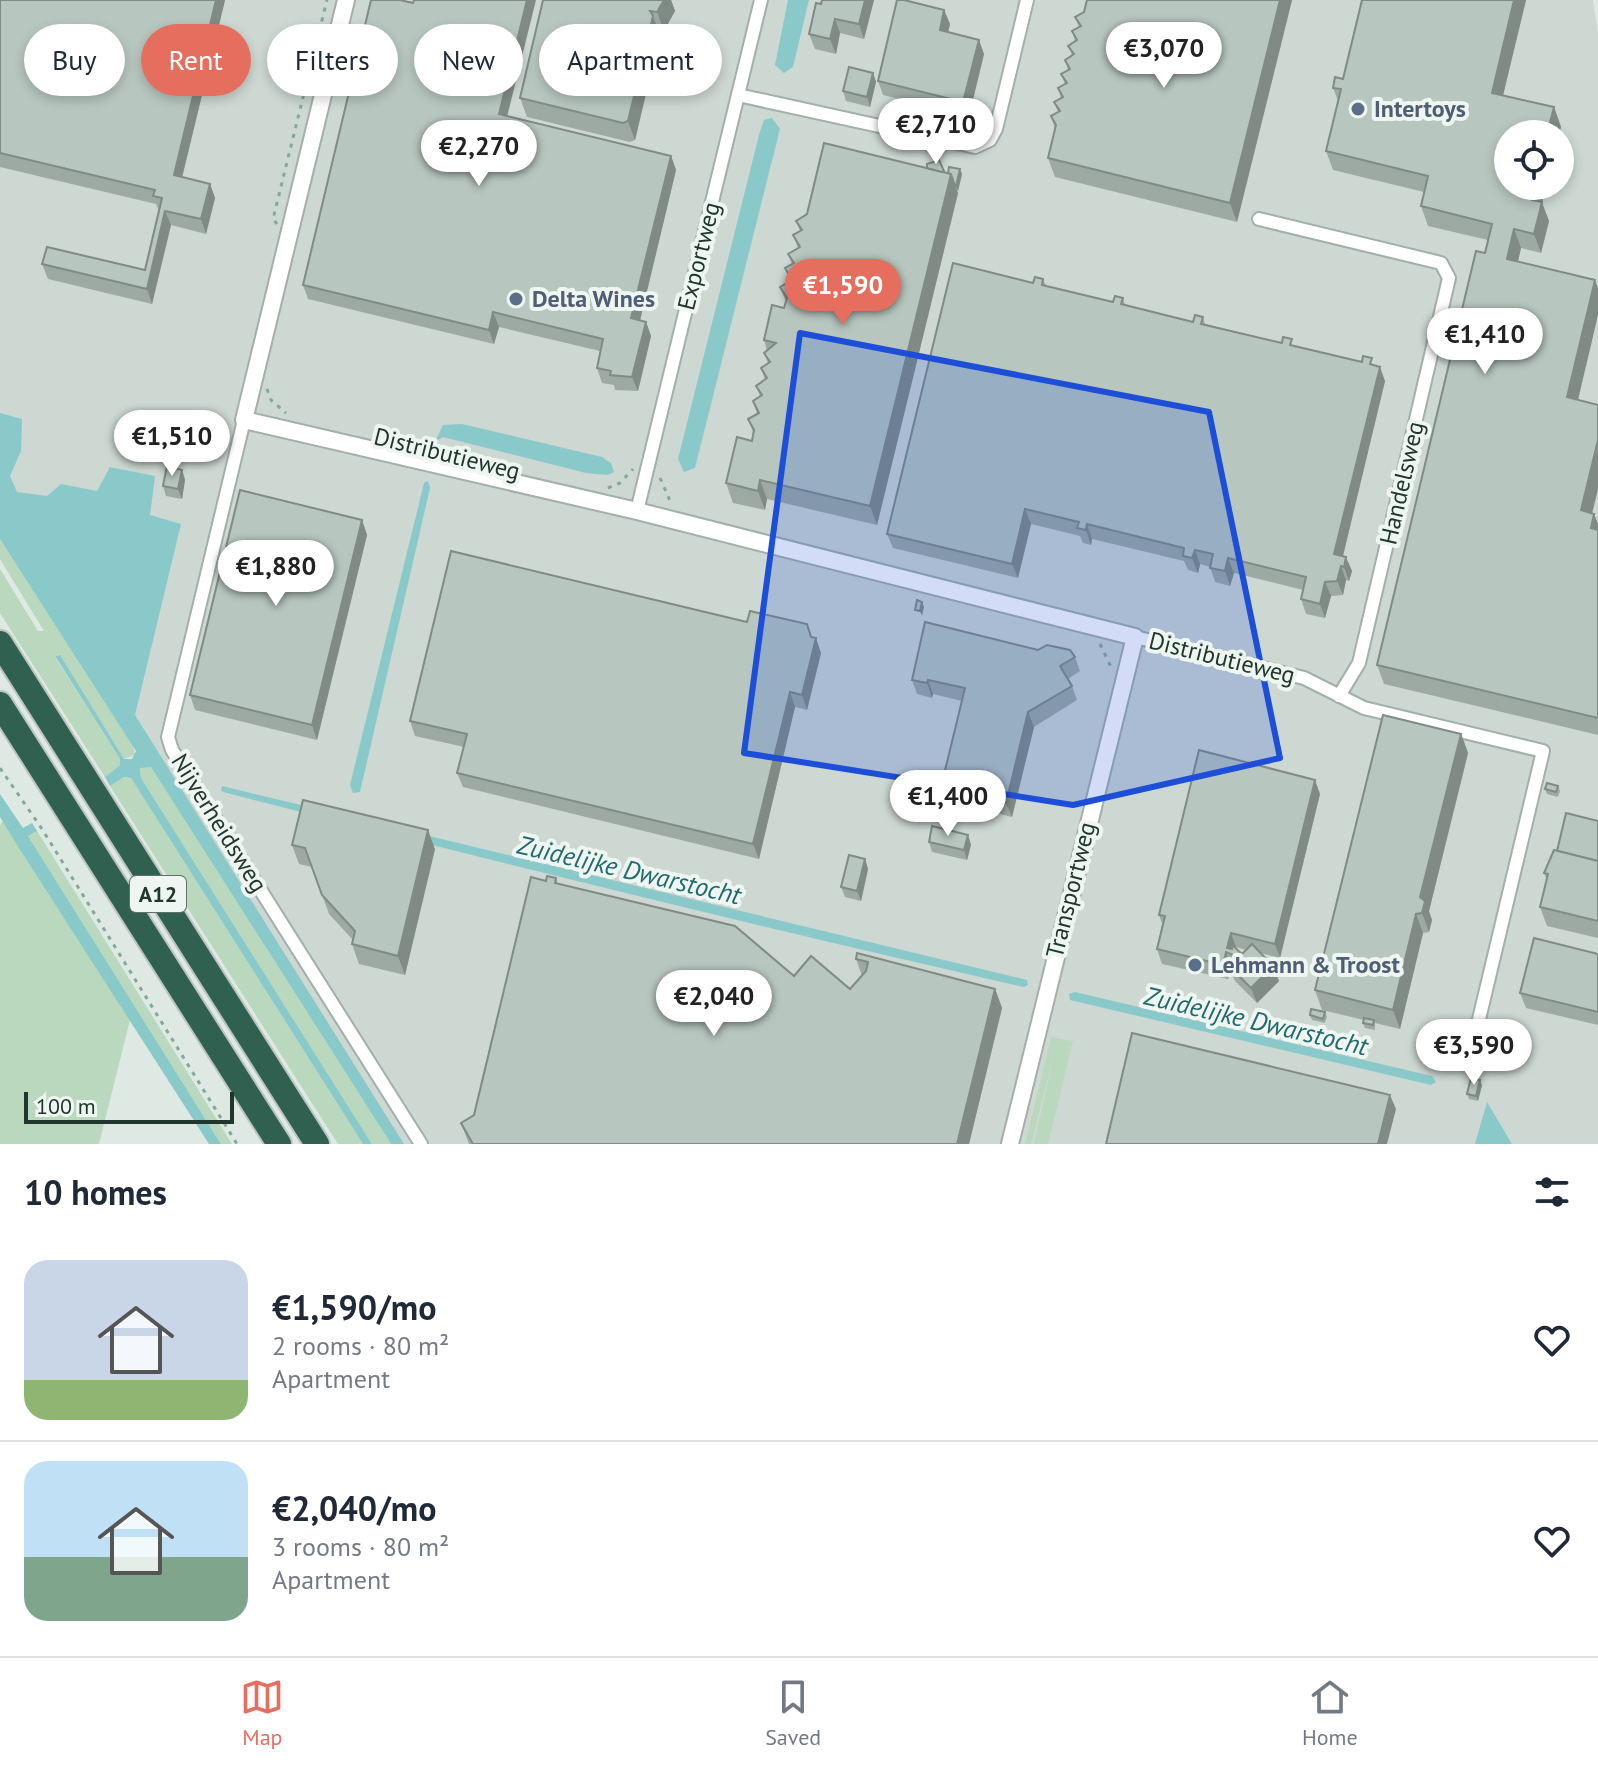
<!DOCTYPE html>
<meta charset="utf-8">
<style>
body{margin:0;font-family:"PT Sans",sans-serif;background:#f2f2f3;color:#1f2937;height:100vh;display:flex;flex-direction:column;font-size:30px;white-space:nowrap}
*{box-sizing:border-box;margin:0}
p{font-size:26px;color:#747a83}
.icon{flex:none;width:44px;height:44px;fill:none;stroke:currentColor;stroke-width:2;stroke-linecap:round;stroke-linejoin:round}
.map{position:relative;height:1144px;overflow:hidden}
.sheet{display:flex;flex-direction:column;background:#fff;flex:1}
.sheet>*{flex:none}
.guide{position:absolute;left:24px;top:24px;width:800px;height:72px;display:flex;gap:16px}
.tools{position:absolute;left:1494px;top:120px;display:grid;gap:16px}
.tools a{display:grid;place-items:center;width:80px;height:80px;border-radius:50%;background:#fff;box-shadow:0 4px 12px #0003;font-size:40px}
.scale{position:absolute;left:24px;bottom:20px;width:210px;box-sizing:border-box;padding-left:8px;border:4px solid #21372e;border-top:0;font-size:22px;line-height:28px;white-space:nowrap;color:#21372e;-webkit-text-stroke:6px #eff6f1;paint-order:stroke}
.price{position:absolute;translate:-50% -68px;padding:0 18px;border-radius:28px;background:#fff;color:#222;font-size:26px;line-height:52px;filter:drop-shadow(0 2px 4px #0008)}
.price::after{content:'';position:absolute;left:50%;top:48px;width:24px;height:18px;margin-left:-12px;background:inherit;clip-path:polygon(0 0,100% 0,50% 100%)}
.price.selected{background:#e66e5f;color:#fff}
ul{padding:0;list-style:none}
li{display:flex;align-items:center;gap:24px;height:200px;padding:0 24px}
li+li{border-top:2px solid #e0e1e3}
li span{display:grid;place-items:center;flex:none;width:224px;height:160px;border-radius:24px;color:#555}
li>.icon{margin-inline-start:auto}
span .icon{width:96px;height:96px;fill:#fffc;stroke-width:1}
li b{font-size:34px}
h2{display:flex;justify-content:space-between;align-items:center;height:96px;padding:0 24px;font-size:34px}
.pill{padding:0 28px;border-radius:36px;background:#fff;box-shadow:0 4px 12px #0003;font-size:28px;line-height:72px}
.pill.selected{background:#e66e5f;color:#fff}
.menu{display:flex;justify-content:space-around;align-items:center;height:112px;border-top:2px solid #e0e1e3;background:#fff;font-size:22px;color:#747a83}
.menu a{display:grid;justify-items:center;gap:4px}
.menu .selected{color:#e66e5f}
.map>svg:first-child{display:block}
.built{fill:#cdd8d2;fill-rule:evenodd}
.green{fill:#b9d8bd}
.water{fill:#8ac9ca}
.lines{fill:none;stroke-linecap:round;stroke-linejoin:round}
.minor-casing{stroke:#a2b0a9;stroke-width:16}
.tertiary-casing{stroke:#a2b0a9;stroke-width:20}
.motorway-casing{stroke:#bcc3c0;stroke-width:28}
.path{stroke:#81aa98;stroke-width:3;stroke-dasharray:4 6;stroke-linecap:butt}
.minor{stroke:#fff;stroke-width:12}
.tertiary{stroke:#fff;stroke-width:16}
.motorway{stroke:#306150;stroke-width:24}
.wall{fill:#9daaa3;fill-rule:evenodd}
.shaded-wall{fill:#808b85}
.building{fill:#b7c6be;stroke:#808b85;stroke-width:2}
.marked{fill:#1d4ed8;fill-opacity:0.2;stroke:#1d4ed8;stroke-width:6;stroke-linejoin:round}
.service-dot{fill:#5c6f8a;stroke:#eff6f1;stroke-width:3}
.labels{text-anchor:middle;stroke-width:8;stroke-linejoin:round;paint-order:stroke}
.shield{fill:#eff6f1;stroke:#5f7068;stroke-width:2}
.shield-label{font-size:22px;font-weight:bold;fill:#21372e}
.service-label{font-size:24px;font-weight:bold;fill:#4e5e75;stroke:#eff6f1;text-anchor:start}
.street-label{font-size:24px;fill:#21372e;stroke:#eff6f1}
.water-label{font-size:26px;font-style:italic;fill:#216b6d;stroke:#eff6f1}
</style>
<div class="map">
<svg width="1598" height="1144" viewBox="0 0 1598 1144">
<rect width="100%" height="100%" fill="#dfe9e3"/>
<path class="built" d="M0 0H1593L1598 34V1144H392L0 532ZM1508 134H1560V186H1508Z"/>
<g class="green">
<path d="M0 539 133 743 135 755 124 759 58 654 55 657 120 759V765L105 777 0 613V569L38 631H44L0 559Z"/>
<path d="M145 765 151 767 391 1144H372L141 778 140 768Z"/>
<path d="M124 777 131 778 363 1144H338L110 786Z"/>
<path d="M3 821 130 1020 99 1144H0V825Z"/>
<path d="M37 831 232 1144H221L28 836Z"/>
<path d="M1051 1037 1073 1041 1048 1144H1034L1055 1049 1031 1144H1025Z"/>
</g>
<g class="water">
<path d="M788 0H809L793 67 784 73 775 65Z"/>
<path d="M772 118 780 129 695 468 684 472 678 459 760 131 764 120Z"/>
<path d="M0 413 22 419 21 451 10 476 17 492 47 496 61 484 97 491 110 467 155 476 150 515 181 524 135 715 404 1144H391L151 767 140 768 141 778 372 1144H363L131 778 124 777 110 786 105 777 120 765V759L55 656 60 655 124 759H132L136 751 0 539Z"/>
<path d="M462 424 602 457 611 463 614 472 608 475 586 473 443 437 435 442 443 425Z"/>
<path d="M428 481 430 488 360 792 353 793 350 785 424 483Z"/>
<path d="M222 786 1027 980 1028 985 1024 987C758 927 492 861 227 793L221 791Z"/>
<path d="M0 794 23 828 32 823 37 831 28 836 221 1144H209L19 848 0 817Z"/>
<path d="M1075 992 1432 1076 1436 1082 1431 1085 1070 1000 1069 994Z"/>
<path d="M1487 1102 1512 1144H1475Z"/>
</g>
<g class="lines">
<g class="minor-casing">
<g id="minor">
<path d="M738 95 975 147 990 140 996 129 1027 0"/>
<path d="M1259 219 1441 263 1449 278 1359 663 1339 696"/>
<path d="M244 420 168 737 172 750 421 1144"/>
<path d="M637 511 761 0"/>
<path d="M1135 637 1304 678 1364 708 1543 751 1470 1057"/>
</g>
</g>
<g class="tertiary-casing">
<path id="tertiary" d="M346 0 244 420 637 511 1135 637 1010 1144"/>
</g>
<g class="motorway-casing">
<g id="motorway">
<path d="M0 643 317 1144"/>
<path d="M0 704 279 1144"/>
</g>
</g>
<g class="path">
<path d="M277 224 273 219 327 0"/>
<path d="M267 389 271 400 286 413"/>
<path d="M660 478 671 503"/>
<path d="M608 488 620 483 633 469"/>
<path d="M1100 644 1112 669"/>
<path d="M0 768 42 829 237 1144"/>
</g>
<use href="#minor" class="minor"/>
<use href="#tertiary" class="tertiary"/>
<use href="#motorway" class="motorway"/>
</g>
<g class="wall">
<path d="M0 0H225L182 177 210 184 215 198 206 234 171 225 152 304 48 279 42 264 145 270 159 211 156 204 0 167Z"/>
<path d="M543 0H671L675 11 664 31 658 30 660 35 635 140 630 142 527 117 520 98Z"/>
<path d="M822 0H874L864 39 840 33 836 54 815 49 809 34Z"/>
<path d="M1292 0 1237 222 1055 177 1048 158 1055 129 1051 116 1058 112 1054 102 1061 98 1058 88 1065 84 1061 74 1068 70 1065 60 1072 55 1068 46 1075 41 1072 31 1079 27 1075 17 1084 12Z"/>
<path d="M1362 0H1526L1503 95 1554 107 1561 127 1559 134H1508L1546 186 1542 203 1549 221 1541 253 1521 248 1518 261 1578 400 1598 405V489L1592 513 1594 514 1598 524V735L1384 684 1377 665 1488 240 1428 226 1421 206 1424 192 1333 170 1326 151 1338 101 1333 88 1343 79Z"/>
<path d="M944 10 950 24 948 32 984 54 969 116 883 95 878 81Z"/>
<path d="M873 73 876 82 870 107 846 101 843 91Z"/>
<path d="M507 116 671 156 676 170 640 320 646 322 651 336 638 391 615 390 614 385 602 383 597 368 600 351 499 327 494 344 308 299 303 285Z"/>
<path d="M944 172 962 174 958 191 957 190 958 193 877 525 767 499 765 510 733 503 726 483 752 441 754 434 748 419 757 414 753 401 760 396 756 386 765 380 761 368 768 363 764 353 767 351 764 340 784 308 786 302 780 287 790 281 785 268 792 264 788 254 798 248 793 235 800 231 796 221Z"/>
<path d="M1043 279 1046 286 1113 302 1123 298 1125 305 1193 322 1203 317 1205 324 1374 365 1385 381 1343 556 1352 571 1349 581 1346 580 1343 595 1331 596 1325 618 1306 614 1301 599 1303 590 1234 573 1230 586 1215 582 1210 567 1200 564 1198 573 1188 570 1184 561 1092 539 1091 545 1083 543 1080 536 1031 524 1018 578 893 548 887 534 1033 283Z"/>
<path d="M182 470 185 480 182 499 166 496 163 486Z"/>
<path d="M362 520 367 535 317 740 195 710 190 695Z"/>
<path d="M812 637 821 653 807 710 795 707 759 859 463 787 457 773 464 747 415 736 410 721Z"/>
<path d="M1038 650 1075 657 1080 671 1068 679 1072 686 1077 700 1034 727 1012 817 946 801 941 787 962 701 933 694 932 698 917 694 912 680Z"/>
<path d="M1461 734 1468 753 1429 911 1432 920 1429 932 1423 933 1400 1029 1375 1023V1030L1365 1028 1363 1023 1364 1020 1322 1010 1315 990Z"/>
<path d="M1558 786 1560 791 1558 797 1547 794 1545 789Z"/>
<path d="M1320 794 1280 958 1260 953 1273 966 1279 981 1257 1003 1235 981 1230 970 1228 979 1162 964 1157 949 1163 926 1159 915ZM1236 947 1246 950 1242 954Z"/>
<path d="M1598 821V938L1547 926 1540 907 1547 880 1544 873Z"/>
<path d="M968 835 971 845 967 860 932 852 929 842Z"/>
<path d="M292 845 435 849 405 975 359 964 352 944 353 940 329 914 312 867 299 864Z"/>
<path d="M865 859 868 869 861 901 845 897 841 887Z"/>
<path d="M556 878 558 884 794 976 850 989 862 976 856 959 995 989 1002 1008 969 1144H469L461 1123 474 1115 546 881Z"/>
<path d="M1598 954V1025L1526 1008 1520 993Z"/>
<path d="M1325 1012 1327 1017 1325 1023 1312 1020 1310 1015Z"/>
<path d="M1482 1085 1478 1101 1469 1099 1467 1094Z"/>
</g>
<g class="shaded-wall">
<path d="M216 0H225L179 190 174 175Z"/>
<path d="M527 0H536L504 129 499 114Z"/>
<path d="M663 0H671L675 11 664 31 657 12Z"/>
<path d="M865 0H874L864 39 859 24Z"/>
<path d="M1280 0H1292L1237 222 1230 203Z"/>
<path d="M1514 0H1526L1499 112 1492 93Z"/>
<path d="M944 10 950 24 945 45 940 30Z"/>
<path d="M653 16 660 35 635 140 628 121Z"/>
<path d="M835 19 840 33 836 54 830 39Z"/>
<path d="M979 40 984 54 969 116 963 102Z"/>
<path d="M873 73 876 82 870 107 867 97Z"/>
<path d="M1554 107 1561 127 1559 134H1547Z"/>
<path d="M671 156 676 170 637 333 631 318Z"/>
<path d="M960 169 962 174 958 191 956 186Z"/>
<path d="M951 174 958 193 877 525 870 506Z"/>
<path d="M210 184 215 198 206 234 201 219Z"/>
<path d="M1535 186H1546L1542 203 1549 221 1541 253 1534 234 1532 200Z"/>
<path d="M165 211 171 225 152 304 147 289Z"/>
<path d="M1514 229 1521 248 1514 278 1507 259Z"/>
<path d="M1595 280 1598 288V315L1574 417 1567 397Z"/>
<path d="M493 312 499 327 494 344 489 330Z"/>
<path d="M646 322 651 336 638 391 632 377Z"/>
<path d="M1380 367 1385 381 1340 568 1334 554Z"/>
<path d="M1598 440V489L1588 530 1581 510Z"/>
<path d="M182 470 185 480 182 499 178 489Z"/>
<path d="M760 480 767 499 765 510 758 491Z"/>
<path d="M1025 509 1031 524 1018 578 1012 564Z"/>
<path d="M1594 514 1598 524V547L1591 528Z"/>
<path d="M362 520 367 535 317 740 312 725Z"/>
<path d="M1087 524 1092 539 1091 545 1086 530Z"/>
<path d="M1195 550 1200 564 1198 573 1192 558Z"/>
<path d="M1346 557 1352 571 1349 581 1344 567Z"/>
<path d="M1228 558 1234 573 1230 586 1225 571Z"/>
<path d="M1341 566 1346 580 1343 595 1337 581Z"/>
<path d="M1325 582 1331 596 1325 618 1320 604Z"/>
<path d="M922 602 924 607 922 616 920 611Z"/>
<path d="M816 638 821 653 807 710 802 695Z"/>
<path d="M928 680 933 694 932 698 927 683Z"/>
<path d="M790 692 795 707 759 859 753 844Z"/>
<path d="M1028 712 1034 727 1012 817 1006 803Z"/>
<path d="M1461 734 1468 753 1429 911 1432 920 1429 932 1422 913 1420 897Z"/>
<path d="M1315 780 1320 794 1280 958 1275 944Z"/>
<path d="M428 830 435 849 405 975 398 956Z"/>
<path d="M968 835 971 845 967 860 964 850Z"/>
<path d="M865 859 868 869 861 901 857 891Z"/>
<path d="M1416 914 1423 933 1400 1029 1393 1010Z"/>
<path d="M1231 933 1236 947 1234 955 1227 948Z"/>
<path d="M1226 952 1231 966H1229L1230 970 1228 979 1223 965Z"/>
<path d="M1273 966 1279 981 1257 1003 1251 988Z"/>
<path d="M995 989 1002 1008 969 1144H957Z"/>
<path d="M1480 1080 1482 1085 1478 1101 1476 1096Z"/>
<path d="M1390 1095 1396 1109 1387 1144H1378Z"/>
</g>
<g class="building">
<path d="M0 0H216L174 175 210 184 201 219 165 211 147 289 42 264 47 247 145 270 162 198 153 196 155 190 0 153Z"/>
<path d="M371 0H400L413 3 414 0H527L499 114 671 156 631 318 646 322 632 377 610 375 611 371 597 368 603 339 493 312 489 330 303 285Z"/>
<path d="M543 0H664L657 12 650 11 653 16 628 121 623 123 520 98Z"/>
<path d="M822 0H865L859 24 835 19 830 39 809 34 816 3 821 4Z"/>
<path d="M897 0H904L944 10 940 30 979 40 963 102 878 81Z"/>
<path d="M1087 0H1280L1230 203 1048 158 1056 125 1051 116 1060 111 1054 102 1063 97 1058 88 1067 83 1061 74 1070 69 1065 60 1074 54 1068 46 1077 40 1072 31 1081 26 1075 17 1084 12Z"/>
<path d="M1362 0H1514L1492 93 1554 107 1547 134H1508V186H1535L1532 200 1542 202 1534 234 1514 229 1507 259 1595 280 1567 397 1598 405V440L1581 510 1594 514 1591 528 1598 530V718L1377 665 1476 251 1485 253 1492 224 1421 206 1428 176 1326 151 1341 89 1333 88 1335 77 1343 79Z"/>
<path d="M849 67 873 73 867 97 843 91Z"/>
<path d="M824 143 951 174 870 506 760 480 758 491 726 483 737 437 752 441 754 430 748 419 759 413 753 401 762 395 756 386 767 378 761 368 770 362 764 353 776 343 764 340 772 305 784 308 787 298 780 287 792 280 785 268 794 263 788 254 800 247 793 235 802 230 796 221 807 214Z"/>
<path d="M939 160 944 171 942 172 927 168V164Z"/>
<path d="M949 167 960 169 956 186H955L951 174 948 173Z"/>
<path d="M953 263 1033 283 1035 277 1043 279 1042 285 1113 302 1115 296 1123 298 1121 304 1193 322 1195 315 1203 317 1201 324 1282 343 1283 337 1292 339 1290 345 1362 362 1363 356 1372 358 1370 364 1380 367 1334 554 1346 557 1344 567 1341 566 1337 581 1325 582 1320 604 1301 599 1306 577 1228 558 1225 571 1210 568 1213 554 1195 550 1192 558 1183 556 1184 548 1087 524 1086 530 1077 528 1079 522 1025 509 1012 564 887 534Z"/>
<path d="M167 466 182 470 178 489 163 486Z"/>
<path d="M240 490 362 520 312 725 190 695Z"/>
<path d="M451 551 747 622 750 611 807 624 811 637 816 638 802 695 790 692 753 844 457 773 467 734 410 721Z"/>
<path d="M917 600 922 602 920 611 915 610Z"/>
<path d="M925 622 1038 650 1047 645 1070 650 1075 657 1060 666 1072 686 1028 712 1006 803 941 787 965 688 928 680 927 683 912 680Z"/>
<path d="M1383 715 1461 734 1420 897 1425 901 1422 913 1416 914 1393 1010 1315 990Z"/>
<path d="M1199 750 1315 780 1275 944 1231 933 1227 948 1232 949V945L1242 954 1252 944 1273 966 1251 988 1229 966 1239 957 1226 952 1223 965 1157 949 1165 916 1159 915Z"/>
<path d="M1547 783 1558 786 1556 792 1545 789Z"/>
<path d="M303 800 428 830 398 956 352 944 355 931 322 895 305 848 292 845Z"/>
<path d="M1566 813 1598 821V861L1557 851Z"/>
<path d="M932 826 968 835 964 850 929 842Z"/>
<path d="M1554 850 1598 861V921L1540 907 1548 874 1544 873Z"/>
<path d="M849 855 865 859 857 891 841 887Z"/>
<path d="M547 876 556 878 555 883 735 926 794 976 811 956 850 989 866 971 868 962 856 959 857 953 995 989 957 1144H473L461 1123 474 1115 531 877 546 881Z"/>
<path d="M1534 938 1598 954V1012L1520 993Z"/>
<path d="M1311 1009 1325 1012 1323 1019 1310 1015Z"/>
<path d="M1364 1018 1374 1020 1373 1025 1363 1023Z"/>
<path d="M1132 1033 1390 1095 1378 1144H1106Z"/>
<path d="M1471 1078 1480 1080 1476 1096 1467 1094Z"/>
</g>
<path class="marked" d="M800 333 1209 412 1280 758 1073 805 744 753Z"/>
<g class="service-dot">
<circle cx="1358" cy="109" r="8"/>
<circle cx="516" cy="299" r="8"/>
<circle cx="1195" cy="965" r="8"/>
</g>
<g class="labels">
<rect class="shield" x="130" y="876" width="56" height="36" rx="6"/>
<g class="shield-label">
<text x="158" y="902">A12</text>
</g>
<g class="service-label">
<text x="1374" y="117">Intertoys</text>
<text x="532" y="307">Delta Wines</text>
<text x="1211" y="973">Lehmann &amp; Troost</text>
</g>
<g class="street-label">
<text transform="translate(699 256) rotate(-76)" y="8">Exportweg</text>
<text transform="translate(447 454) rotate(14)" y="8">Distributieweg</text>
<text transform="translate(1402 483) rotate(-77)" y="8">Handelsweg</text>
<text transform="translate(1222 658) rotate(14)" y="8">Distributieweg</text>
<text transform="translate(219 823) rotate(58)" y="8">Nijverheidsweg</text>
<text transform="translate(1071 890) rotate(-76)" y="8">Transportweg</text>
</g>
<g class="water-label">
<text transform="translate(629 870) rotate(13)" y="9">Zuidelijke Dwarstocht</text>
<text transform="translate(1256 1021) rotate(13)" y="9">Zuidelijke Dwarstocht</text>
</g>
</g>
</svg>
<div class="tools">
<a><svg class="icon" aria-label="locate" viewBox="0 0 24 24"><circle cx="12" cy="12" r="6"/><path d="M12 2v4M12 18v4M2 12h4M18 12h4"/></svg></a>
</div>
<div class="scale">100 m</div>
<b class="price" style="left:1164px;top:90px">€3,070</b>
<b class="price" style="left:936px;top:166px">€2,710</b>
<b class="price" style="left:479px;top:188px">€2,270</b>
<b class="price selected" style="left:843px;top:327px">€1,590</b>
<b class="price" style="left:1485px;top:376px">€1,410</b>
<b class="price" style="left:172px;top:478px">€1,510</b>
<b class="price" style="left:276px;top:608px">€1,880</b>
<b class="price" style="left:948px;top:838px">€1,400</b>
<b class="price" style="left:714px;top:1038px">€2,040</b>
<b class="price" style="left:1474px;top:1087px">€3,590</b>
<div class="guide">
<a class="pill">Buy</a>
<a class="pill selected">Rent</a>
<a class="pill">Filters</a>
<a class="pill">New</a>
<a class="pill">Apartment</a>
</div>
</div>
<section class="sheet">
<h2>10 homes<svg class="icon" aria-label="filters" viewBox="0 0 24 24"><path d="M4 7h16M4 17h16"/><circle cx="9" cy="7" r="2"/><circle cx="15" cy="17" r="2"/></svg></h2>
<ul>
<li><span style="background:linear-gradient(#c9d6e8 75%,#8fb573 0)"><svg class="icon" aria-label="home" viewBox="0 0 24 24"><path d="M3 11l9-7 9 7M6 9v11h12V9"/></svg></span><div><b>€1,590/mo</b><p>2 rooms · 80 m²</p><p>Apartment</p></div><svg class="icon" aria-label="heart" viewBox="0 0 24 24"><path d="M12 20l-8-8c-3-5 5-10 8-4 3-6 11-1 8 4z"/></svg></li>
<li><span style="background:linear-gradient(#bfe0f5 60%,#7fa58c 0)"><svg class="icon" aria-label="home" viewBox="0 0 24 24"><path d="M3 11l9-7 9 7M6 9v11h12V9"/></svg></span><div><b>€2,040/mo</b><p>3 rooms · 80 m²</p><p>Apartment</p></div><svg class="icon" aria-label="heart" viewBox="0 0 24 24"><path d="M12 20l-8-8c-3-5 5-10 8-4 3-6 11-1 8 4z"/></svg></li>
</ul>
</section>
<nav class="menu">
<a class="selected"><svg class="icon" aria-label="map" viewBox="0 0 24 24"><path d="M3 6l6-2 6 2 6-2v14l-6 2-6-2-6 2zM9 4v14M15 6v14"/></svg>Map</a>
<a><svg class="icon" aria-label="saved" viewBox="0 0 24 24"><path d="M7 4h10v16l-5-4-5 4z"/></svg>Saved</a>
<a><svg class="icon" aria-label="home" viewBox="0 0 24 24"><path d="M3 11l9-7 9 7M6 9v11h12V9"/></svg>Home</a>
</nav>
